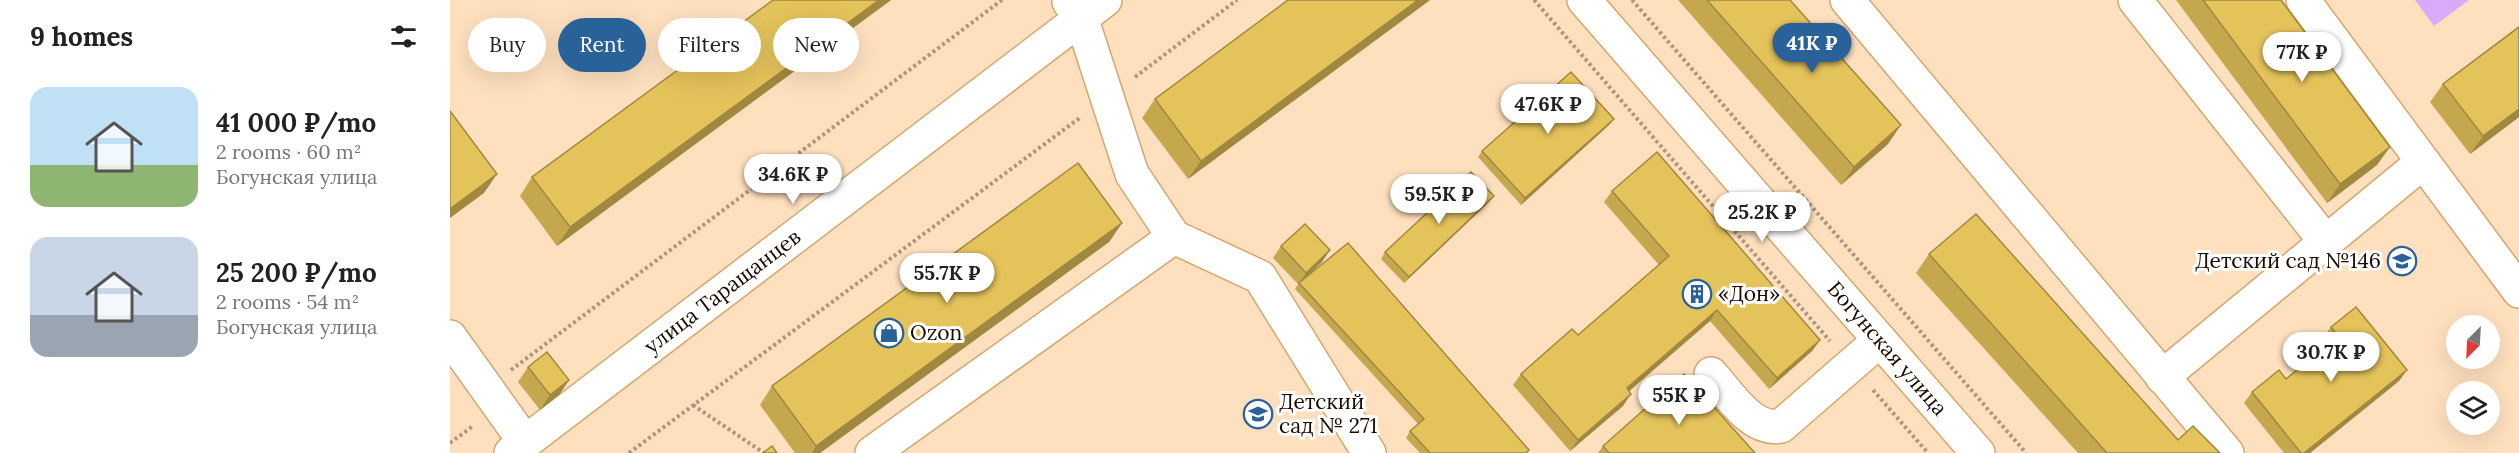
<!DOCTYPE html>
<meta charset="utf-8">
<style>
body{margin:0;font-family:Lora,serif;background:#f6f6f6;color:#222;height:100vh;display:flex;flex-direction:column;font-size:22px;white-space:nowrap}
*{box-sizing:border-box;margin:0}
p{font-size:20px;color:#767676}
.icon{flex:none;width:33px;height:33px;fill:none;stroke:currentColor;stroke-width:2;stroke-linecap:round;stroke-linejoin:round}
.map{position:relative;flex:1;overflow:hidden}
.sheet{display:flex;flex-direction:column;background:#fff;width:450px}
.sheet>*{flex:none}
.guide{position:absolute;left:18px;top:18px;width:570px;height:54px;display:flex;gap:12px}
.needle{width:39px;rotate:204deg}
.controls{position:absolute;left:1996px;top:315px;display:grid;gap:12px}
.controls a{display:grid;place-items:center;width:54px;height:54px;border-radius:50%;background:#fff;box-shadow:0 6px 24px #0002;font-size:30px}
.price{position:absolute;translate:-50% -51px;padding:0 14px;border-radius:21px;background:#fff;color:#222;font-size:20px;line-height:39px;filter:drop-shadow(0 2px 3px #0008)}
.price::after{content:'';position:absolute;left:50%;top:36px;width:18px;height:14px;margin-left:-9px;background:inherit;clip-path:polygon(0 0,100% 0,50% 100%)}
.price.active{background:#296199;color:#fff}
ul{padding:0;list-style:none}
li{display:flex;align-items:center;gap:18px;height:150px;padding:0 30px}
li span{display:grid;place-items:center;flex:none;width:168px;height:120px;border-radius:18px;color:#555}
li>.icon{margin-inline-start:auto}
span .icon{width:72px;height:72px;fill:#fffc;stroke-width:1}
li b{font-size:26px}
h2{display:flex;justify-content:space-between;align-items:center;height:72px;padding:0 30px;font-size:26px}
.pill{padding:0 21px;border-radius:27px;background:#fff;box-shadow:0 6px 24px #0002;font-size:21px;line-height:54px}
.pill.active{background:#296199;color:#fff}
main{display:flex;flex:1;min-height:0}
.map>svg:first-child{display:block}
.pitch{fill:#daa9fa}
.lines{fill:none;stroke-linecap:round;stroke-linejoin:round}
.minor-casing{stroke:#d5a66d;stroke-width:36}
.path{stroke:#ae957b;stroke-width:4;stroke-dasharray:3 3;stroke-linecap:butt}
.minor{stroke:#fff;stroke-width:33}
.wall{fill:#c5a84e}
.shaded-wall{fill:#a08840}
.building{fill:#e5c35b;stroke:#a08840;stroke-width:1.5}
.labels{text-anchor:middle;stroke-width:6;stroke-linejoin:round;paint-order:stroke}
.poi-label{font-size:21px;fill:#1a0a00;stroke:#fff;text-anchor:start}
.street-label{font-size:21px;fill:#1a0a00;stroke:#fff}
</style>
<main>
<section class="sheet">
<h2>9 homes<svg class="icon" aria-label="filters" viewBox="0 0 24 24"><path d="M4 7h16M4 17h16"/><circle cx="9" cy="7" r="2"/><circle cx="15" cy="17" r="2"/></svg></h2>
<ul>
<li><span style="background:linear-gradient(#bfe0f5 65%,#8fb573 0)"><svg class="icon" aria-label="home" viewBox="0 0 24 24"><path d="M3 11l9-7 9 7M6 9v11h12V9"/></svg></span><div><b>41 000 ₽/mo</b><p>2 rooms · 60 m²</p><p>Богунская улица</p></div></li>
<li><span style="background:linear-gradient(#c9d6e8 65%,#9aa5b1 0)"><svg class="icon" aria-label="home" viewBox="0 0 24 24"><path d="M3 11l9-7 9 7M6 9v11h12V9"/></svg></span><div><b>25 200 ₽/mo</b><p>2 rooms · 54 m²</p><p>Богунская улица</p></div></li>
</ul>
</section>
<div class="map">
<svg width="2069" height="453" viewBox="0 0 2069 453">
<rect width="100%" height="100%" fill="#fee0be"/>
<path class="pitch" d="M1965 0H2019L1984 26Z"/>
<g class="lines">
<g class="minor-casing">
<g id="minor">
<path id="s1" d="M1134 0 1528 453"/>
<path d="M1397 0 1777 453"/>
<path d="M1685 0 1876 242"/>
<path d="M1853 0 2069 291"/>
<path d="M619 2 631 17 682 174 724 237 810 277 919 453"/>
<path d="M0 337 75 442"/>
<path d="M1261 374C1279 394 1302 432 1331 426L1430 340"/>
<path d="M1712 377 1973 162"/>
<path id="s2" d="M61 453 655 0"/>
<path d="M422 453 724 237"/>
</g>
</g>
<g class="path">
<path d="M1084 0 1380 341"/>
<path d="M1182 0 1576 453"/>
<path d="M685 77 787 0"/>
<path d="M61 370 552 0"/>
<path d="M1423 390 1478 453"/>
<path d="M243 405 314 453"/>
<path d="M0 443 23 426"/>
<path d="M179 453 631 117"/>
</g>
<use href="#minor" class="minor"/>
</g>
<g class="wall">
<path d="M323 0H441L107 246 70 196 82 177Z"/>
<path d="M838 0H980L738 179 692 118 705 99Z"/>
<path d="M1228 0H1340L1438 144 1391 185Z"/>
<path d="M1726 0H1831L1927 165 1877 203Z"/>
<path d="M1993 84 2069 117 2020 154 1980 102Z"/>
<path d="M1159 125 1071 205 1028 157 1032 151Z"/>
<path d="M1162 191 1370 340 1362 351 1319 389 1260 321 1178 391 1173 406 1120 451 1063 385 1071 374 1128 335 1209 265 1154 202Z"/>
<path d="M1039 202 954 283 931 259 935 252Z"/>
<path d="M672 223 659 242 370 453H345L310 405 322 386Z"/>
<path d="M831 246 872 262 855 278 1077 453H970L956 438 960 431 968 424 845 289 848 284 823 258Z"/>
<path d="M1479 254 1728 440 1770 453H1628L1466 273Z"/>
<path d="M1881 327 1957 370 1949 381 1860 453H1834L1794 403 1802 392 1836 379 1878 345 1873 338Z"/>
<path d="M78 367 119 380 109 395 90 410 68 382Z"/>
<path d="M1153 446 1305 453H1148Z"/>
</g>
<g class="shaded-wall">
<path d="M429 0H441L107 246 120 227Z"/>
<path d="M968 0H980L738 179 751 161Z"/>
<path d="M2069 109V117L2020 154 2033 136Z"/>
<path d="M1164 119 1159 125 1071 205 1075 198Z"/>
<path d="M1451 125 1438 144 1391 185 1404 167Z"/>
<path d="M1940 147 1927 165 1877 203 1890 184Z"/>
<path d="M47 174 34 193 0 218V209Z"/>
<path d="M1044 196 1039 202 954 283 959 277Z"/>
<path d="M672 223 659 242 370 453H362L366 446Z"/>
<path d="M880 250 872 262 849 284 856 273Z"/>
<path d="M1267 310 1260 321 1169 400 1177 388Z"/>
<path d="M1370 340 1362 351 1319 389 1327 378Z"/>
<path d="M1957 370 1949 381 1860 453H1854Z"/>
<path d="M119 380 109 395 90 410 100 395Z"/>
<path d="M1181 394 1173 406 1120 451 1128 440Z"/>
</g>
<g class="building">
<path d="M323 0H429L120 227 82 177Z"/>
<path d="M838 0H968L751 161 705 99Z"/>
<path d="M1257 0H1340L1451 125 1404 167Z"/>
<path d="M1753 0H1831L1940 147 1890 184Z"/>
<path d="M2069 27V109L2033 136 1993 84Z"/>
<path d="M1121 72 1164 119 1075 198 1032 151Z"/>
<path d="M0 111 47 174 0 209Z"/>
<path d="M1207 152 1370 340 1327 378 1267 310 1177 388 1181 394 1128 440 1071 374 1122 329 1128 335 1219 256 1162 191Z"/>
<path d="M628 163 672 223 366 446 322 386Z"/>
<path d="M1021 172 1044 196 959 277 935 252Z"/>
<path d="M1526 214 1728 440 1743 426 1770 453H1657L1479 254Z"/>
<path d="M855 224 880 250 856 273 831 246Z"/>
<path d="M898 243 1079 450 1076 453H980L960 431 974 419 849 283Z"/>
<path d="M1906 307 1957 370 1854 453H1851L1802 392 1829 370 1836 379 1888 336 1881 327Z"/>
<path d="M97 352 119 380 100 395 78 367Z"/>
<path d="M1234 374 1305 453H1159L1153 446Z"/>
<path d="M322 446 327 453H313Z"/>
</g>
<defs>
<g id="school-ring" transform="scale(1.5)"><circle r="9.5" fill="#fff" stroke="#296199" stroke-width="1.5"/><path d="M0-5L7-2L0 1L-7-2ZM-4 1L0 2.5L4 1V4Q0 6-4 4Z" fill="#296199"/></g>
<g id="building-ring" transform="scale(1.5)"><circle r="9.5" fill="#fff" stroke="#296199" stroke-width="1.5"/><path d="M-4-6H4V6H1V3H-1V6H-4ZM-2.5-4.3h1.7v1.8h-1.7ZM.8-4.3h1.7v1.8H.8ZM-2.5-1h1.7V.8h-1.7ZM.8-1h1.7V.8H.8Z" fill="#296199"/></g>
<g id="shop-ring" transform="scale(1.5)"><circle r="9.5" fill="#fff" stroke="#296199" stroke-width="1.5"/><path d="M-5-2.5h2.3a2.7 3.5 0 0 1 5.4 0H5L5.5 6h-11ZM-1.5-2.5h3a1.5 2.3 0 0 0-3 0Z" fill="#296199"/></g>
</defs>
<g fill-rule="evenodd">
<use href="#school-ring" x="1952" y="261"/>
<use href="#building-ring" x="1247" y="294"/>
<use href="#shop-ring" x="439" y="333"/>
<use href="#school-ring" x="808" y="414"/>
</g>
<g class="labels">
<g class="poi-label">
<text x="1931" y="268" text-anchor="end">Детский сад №146</text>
<text x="1268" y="301">«Дон»</text>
<text x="460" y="340">Ozon</text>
<text x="829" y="409">Детский<tspan x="829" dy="24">сад № 271</tspan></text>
</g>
<g class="street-label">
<text dy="7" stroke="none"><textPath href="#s2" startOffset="266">улица Таращанцев</textPath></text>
<text dy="7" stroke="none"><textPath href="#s1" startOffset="462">Богунская улица</textPath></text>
</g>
</g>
</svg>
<div class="controls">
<a><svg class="needle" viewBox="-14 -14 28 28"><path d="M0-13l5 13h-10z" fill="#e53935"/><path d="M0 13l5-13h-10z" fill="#767676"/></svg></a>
<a><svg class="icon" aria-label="layers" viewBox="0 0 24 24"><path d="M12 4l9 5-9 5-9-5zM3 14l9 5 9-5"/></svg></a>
</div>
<b class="price active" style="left:1362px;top:74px">41K ₽</b>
<b class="price" style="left:1852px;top:83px">77K ₽</b>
<b class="price" style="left:1098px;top:135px">47.6K ₽</b>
<b class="price" style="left:343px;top:205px">34.6K ₽</b>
<b class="price" style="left:989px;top:225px">59.5K ₽</b>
<b class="price" style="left:1312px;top:243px">25.2K ₽</b>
<b class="price" style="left:497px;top:304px">55.7K ₽</b>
<b class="price" style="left:1881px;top:383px">30.7K ₽</b>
<b class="price" style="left:1229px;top:426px">55K ₽</b>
<div class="guide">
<a class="pill">Buy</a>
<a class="pill active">Rent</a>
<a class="pill">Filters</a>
<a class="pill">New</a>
</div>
</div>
</main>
